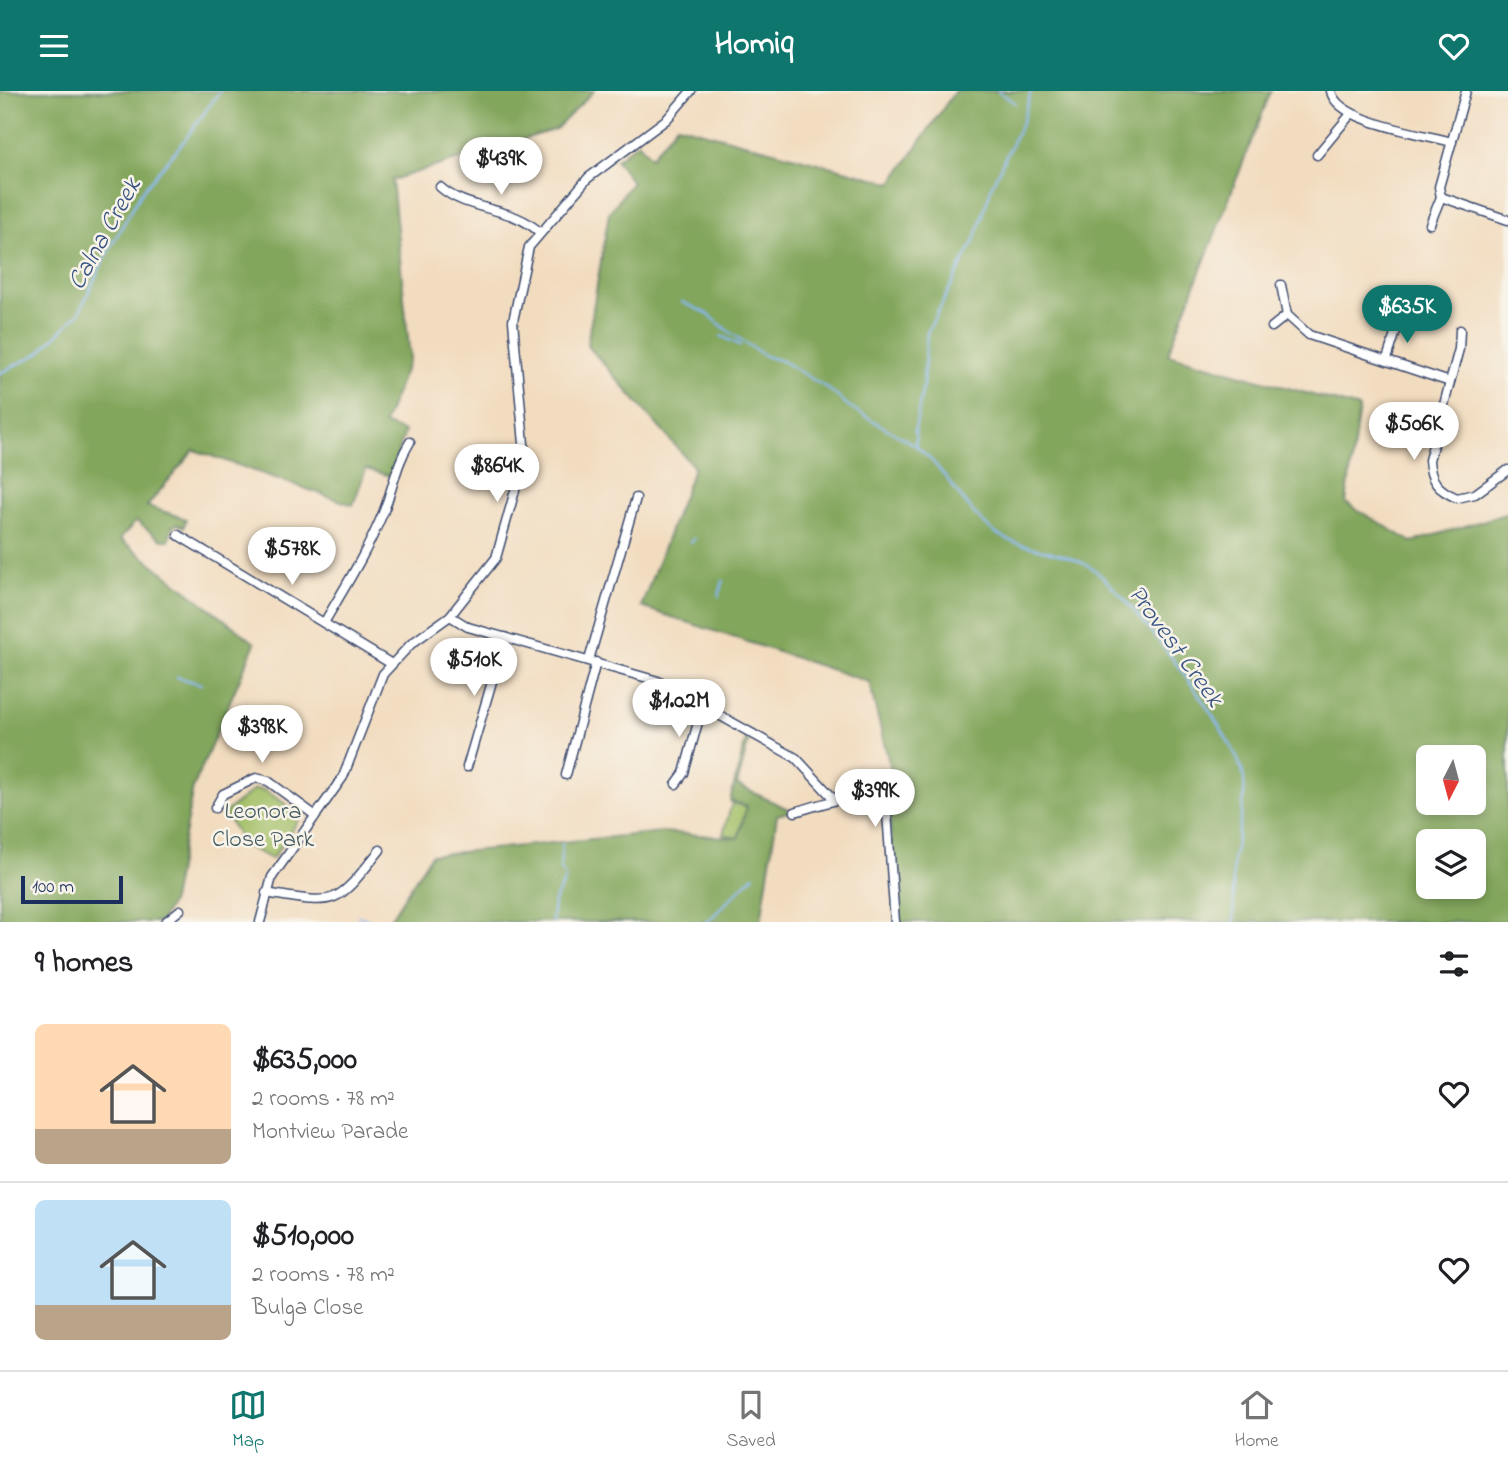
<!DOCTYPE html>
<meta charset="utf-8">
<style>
body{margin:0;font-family:"Indie Flower",sans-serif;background:#f2f2f2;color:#202124;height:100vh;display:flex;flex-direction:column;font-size:26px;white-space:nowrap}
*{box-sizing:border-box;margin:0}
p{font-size:23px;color:#757577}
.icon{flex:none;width:38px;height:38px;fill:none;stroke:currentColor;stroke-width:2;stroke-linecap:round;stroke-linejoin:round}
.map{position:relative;height:831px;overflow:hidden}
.details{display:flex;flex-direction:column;background:#fff;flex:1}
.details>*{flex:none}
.needle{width:46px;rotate:186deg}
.buttons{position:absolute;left:1416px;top:654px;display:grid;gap:14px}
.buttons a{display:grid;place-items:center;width:70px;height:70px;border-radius:10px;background:#fff;box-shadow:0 4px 10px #0003;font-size:35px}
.scale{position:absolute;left:21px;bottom:18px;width:102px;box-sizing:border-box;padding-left:7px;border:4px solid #1b2f5e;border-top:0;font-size:19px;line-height:24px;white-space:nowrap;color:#1b2f5e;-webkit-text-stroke:5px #f7f3e8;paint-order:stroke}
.price{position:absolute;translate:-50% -60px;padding:0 16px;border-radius:24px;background:#fff;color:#222;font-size:23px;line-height:46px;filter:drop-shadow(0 2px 4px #0008)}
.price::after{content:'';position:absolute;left:50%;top:42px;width:21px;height:16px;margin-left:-10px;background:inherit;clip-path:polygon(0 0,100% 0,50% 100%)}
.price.current{background:#0f766e;color:#fff}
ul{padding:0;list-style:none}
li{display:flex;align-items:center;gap:21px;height:175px;padding:0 35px}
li+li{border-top:2px solid #e0e0e0}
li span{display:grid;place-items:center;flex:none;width:196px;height:140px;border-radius:10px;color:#555}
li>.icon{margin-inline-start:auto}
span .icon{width:84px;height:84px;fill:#fffc;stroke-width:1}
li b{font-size:30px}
h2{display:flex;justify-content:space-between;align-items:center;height:84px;padding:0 35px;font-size:30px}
header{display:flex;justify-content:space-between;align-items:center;height:91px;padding:0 35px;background:#0f766e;color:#fff;font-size:32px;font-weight:800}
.menu{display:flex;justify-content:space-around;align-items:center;height:98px;border-top:2px solid #e0e0e0;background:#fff;font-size:19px;color:#757577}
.menu a{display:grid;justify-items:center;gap:4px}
.menu .current{color:#0f766e}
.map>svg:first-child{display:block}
.green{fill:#a3bf66;stroke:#5f7762;stroke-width:2}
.forest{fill:#82a65b;stroke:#4e6a5c;stroke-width:2;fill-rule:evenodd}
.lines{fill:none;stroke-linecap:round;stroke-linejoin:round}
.stream{stroke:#89b9f5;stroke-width:2}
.minor-casing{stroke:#3b496d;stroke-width:11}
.minor{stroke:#fff;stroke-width:8}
.labels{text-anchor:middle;stroke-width:5;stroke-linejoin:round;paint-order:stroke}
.park-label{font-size:24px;fill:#445a60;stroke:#f7f3e8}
.water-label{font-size:26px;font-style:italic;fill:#365284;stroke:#f7f3e8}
</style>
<header><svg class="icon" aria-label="menu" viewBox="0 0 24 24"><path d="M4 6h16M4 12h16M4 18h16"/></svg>Homiq<svg class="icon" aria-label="heart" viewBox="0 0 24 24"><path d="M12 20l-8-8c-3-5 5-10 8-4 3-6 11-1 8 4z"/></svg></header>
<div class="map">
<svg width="1508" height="831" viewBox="0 0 1508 831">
<rect width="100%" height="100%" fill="#f7f3e8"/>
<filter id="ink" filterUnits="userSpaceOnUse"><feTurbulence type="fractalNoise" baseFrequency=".0143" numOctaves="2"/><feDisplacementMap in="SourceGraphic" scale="14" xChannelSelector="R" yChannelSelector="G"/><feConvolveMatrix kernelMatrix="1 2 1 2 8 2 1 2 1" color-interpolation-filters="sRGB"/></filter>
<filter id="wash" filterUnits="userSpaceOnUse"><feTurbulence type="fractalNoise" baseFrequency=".00686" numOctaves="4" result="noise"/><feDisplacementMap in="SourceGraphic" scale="28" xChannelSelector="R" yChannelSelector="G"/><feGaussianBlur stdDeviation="1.57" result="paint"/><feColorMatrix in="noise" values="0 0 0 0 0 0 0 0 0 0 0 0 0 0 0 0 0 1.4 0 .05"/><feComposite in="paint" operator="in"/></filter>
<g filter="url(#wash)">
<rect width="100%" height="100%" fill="#f2dcbf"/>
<g class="green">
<path d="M255 698 266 700 302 724 272 768 241 753 236 740 224 722Z"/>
<path d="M732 712 747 716 738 747 723 743Z"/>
</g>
<g class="forest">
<path d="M0 0H594L556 38 392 89 410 266 384 333 405 341 390 385 366 378 353 414 194 359 147 415 186 428 184 436 177 433 172 436 169 449H162L136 430 120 448 255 552 193 697 172 810 160 831H0Z"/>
<path d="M955 0H1271L1168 263 1359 317 1346 412 1412 451 1508 422V831H897L888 707 897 704 869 591 641 516 694 376 587 254 609 122 632 91 616 69 638 51 651 66 677 34 892 92ZM1428 667H1474V712H1428ZM1428 751H1474V796H1428Z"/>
<path d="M748 640 751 641 737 694 788 718V721L777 724 761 831H388L431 764 662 741 738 747 747 715 730 710Z"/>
</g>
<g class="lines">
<g class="stream">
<path d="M998 0 1015 12"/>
<path d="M1031 0 1023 29 992 94 976 146 927 242 923 294 915 339 916 355C947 380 963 417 994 441 1018 459 1066 458 1093 478 1128 503 1239 648 1244 688 1247 710 1235 749 1233 773 1232 792 1234 812 1234 831"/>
<path d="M682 211 708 223 728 240 765 265 782 270 827 297 851 317 915 354"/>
<path d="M721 245 740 254"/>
<path d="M0 282 39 262 79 222 104 168 142 100 184 50 220 0"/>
<path d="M691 451 695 447"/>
<path d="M719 505 723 490"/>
<path d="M177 586 201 593"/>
<path d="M562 753 560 778 564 784"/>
<path d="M358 825 375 831"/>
<path d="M552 831 554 810 565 788"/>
<path d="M707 831 754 784"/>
</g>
</g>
</g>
<g filter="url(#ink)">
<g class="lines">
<g class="minor-casing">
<g id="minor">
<path d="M1331 0C1336 31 1424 43 1452 51"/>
<path d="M1317 64 1350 24"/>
<path d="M440 96C468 121 513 115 539 141"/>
<path d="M1441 106 1508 129"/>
<path d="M1430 133 1441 106 1439 96 1466 0"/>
<path d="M1281 194 1287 224"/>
<path d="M1272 236 1287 224 1309 244 1450 291"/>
<path d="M1460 239 1459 258 1429 369C1430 390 1438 399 1457 407L1475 403 1508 379"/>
<path d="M1387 268 1399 231"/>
<path d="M178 444 390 572"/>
<path d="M450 525 468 536 658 590 796 667 833 707"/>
<path d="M324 532C345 496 367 461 383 422 393 398 396 373 410 351"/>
<path d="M589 569 636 407"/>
<path d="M467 676 505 546"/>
<path d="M566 684 596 571"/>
<path d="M676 693 684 682 703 613"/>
<path d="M215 717 223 703 256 687 268 690 316 725"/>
<path d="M795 721C815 715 867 697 886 708L895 831"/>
<path d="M266 802C339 814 334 816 380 759"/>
<path d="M165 831 180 819"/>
<path d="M260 831 272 786 343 686 383 583 411 553 450 525 496 467 525 364 513 230 529 156 588 87 667 28 691 0"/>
</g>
</g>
<use href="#minor" class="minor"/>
</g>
</g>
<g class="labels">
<g class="park-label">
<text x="263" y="727">Leonora<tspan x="263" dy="28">Close Park</tspan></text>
</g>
<g class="water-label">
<text transform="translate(103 142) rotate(-61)" y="9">Calna Creek</text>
<text transform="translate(1177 554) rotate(54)" y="9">Provest Creek</text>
</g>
</g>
</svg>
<div class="buttons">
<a><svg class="needle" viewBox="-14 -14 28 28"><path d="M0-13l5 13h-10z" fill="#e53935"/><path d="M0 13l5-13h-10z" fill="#757577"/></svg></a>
<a><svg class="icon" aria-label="layers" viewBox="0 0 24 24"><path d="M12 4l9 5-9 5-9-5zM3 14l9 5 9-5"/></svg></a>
</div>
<div class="scale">100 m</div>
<b class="price" style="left:501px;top:106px">$439K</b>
<b class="price current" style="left:1407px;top:254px">$635K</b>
<b class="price" style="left:1414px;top:371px">$506K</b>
<b class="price" style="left:497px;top:413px">$864K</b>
<b class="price" style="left:292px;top:496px">$578K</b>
<b class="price" style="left:474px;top:607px">$510K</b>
<b class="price" style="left:679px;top:648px">$1.02M</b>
<b class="price" style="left:262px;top:674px">$398K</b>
<b class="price" style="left:875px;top:738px">$399K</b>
</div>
<section class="details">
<h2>9 homes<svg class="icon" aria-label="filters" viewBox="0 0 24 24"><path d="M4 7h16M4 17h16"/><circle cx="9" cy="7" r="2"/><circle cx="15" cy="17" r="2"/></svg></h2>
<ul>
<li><span style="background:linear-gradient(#ffd9b3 75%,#b9a48a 0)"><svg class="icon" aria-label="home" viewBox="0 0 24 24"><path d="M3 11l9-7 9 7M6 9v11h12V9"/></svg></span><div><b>$635,000</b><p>2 rooms · 78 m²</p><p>Montview Parade</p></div><svg class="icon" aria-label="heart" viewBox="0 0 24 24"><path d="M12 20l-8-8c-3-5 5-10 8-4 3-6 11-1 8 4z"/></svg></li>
<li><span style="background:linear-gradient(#bfe0f5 75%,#b9a48a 0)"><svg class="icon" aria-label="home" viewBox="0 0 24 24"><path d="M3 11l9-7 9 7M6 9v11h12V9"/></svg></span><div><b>$510,000</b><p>2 rooms · 78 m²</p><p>Bulga Close</p></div><svg class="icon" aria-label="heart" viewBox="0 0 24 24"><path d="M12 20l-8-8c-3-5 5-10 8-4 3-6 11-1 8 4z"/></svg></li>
</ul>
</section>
<nav class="menu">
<a class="current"><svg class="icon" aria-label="map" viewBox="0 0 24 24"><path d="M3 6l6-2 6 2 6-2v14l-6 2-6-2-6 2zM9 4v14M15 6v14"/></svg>Map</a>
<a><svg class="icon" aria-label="saved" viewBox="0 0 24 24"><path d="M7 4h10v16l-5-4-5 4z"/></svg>Saved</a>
<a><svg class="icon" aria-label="home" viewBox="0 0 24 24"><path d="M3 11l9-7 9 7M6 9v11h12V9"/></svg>Home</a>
</nav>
